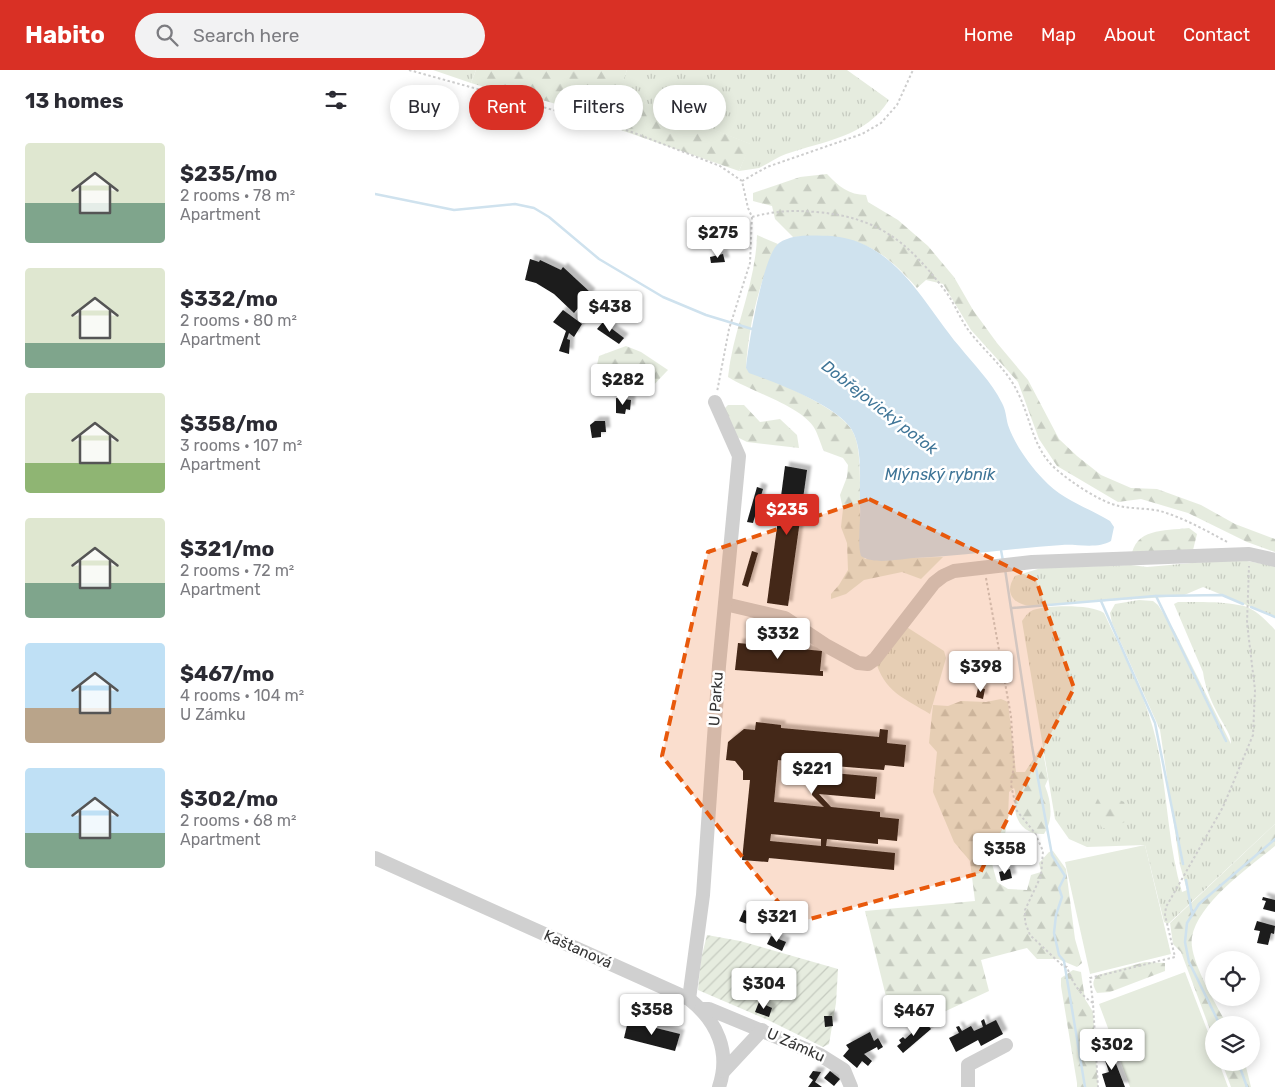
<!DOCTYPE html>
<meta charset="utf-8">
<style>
body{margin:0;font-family:Rubik,sans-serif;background:#f2f2f3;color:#2b2b33;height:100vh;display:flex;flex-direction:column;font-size:19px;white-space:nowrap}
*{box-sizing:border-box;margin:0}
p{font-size:16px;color:#7c7c81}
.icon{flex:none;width:28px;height:28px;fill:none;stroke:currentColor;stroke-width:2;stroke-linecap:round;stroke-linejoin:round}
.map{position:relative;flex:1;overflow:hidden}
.sheet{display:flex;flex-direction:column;background:#fff;width:375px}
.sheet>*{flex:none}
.guide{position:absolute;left:15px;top:15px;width:475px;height:45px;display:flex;gap:10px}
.fabs{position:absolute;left:830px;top:881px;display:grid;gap:10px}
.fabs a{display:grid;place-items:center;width:55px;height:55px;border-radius:50%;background:#fff;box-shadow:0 2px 12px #0003;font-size:25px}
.price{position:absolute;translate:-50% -42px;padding:0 11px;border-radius:5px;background:#fff;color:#222;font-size:16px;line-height:32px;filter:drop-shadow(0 1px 2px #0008)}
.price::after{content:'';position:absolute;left:50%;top:30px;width:15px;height:11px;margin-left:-8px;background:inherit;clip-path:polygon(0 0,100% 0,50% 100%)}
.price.selected{background:#d93025;color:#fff}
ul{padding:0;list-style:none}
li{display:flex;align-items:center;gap:15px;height:125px;padding:0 25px}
li span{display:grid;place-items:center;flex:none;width:140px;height:100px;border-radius:5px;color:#555}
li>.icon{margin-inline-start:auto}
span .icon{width:60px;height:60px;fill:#fffc;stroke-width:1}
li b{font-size:21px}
h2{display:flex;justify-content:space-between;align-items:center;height:60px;padding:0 25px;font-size:21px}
.pill{padding:0 18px;border-radius:22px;background:#fff;box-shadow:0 2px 12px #0003;font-size:18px;line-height:45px}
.pill.selected{background:#d93025;color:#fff}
header{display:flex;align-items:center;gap:30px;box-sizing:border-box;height:70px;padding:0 25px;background:#d93025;color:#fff}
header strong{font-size:24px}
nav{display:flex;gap:28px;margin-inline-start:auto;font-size:18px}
.search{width:350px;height:45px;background:#f2f2f3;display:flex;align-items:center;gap:12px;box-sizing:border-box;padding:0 18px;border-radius:28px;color:#7c7c81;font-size:19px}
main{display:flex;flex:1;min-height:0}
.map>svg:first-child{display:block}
.grass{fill:url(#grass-tufts)}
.forest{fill:url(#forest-firs)}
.garden{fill:url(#garden-furrows)}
.pitch{fill:#e6ecdf}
.water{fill:#cfe2ee}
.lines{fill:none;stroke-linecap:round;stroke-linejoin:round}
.stream{stroke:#cfe2ee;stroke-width:2.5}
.building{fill:#1a1a1a;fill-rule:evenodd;filter:url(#shadow)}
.path{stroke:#cdcdcd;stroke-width:2;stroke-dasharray:2.5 2.5;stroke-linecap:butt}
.minor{stroke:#d0d0d0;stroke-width:14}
.marked{fill:#e8590c;fill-opacity:0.2;stroke:#e8590c;stroke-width:4;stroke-dasharray:10 6;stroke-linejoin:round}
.labels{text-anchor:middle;stroke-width:5;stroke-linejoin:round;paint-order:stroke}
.street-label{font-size:15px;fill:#333;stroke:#fff}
.water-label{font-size:16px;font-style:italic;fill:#3f7597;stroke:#fff}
</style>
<header>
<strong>Habito</strong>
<div class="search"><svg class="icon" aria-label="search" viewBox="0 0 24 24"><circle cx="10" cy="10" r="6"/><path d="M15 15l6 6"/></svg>Search here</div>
<nav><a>Home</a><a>Map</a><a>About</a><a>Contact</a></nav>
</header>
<main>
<section class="sheet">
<h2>13 homes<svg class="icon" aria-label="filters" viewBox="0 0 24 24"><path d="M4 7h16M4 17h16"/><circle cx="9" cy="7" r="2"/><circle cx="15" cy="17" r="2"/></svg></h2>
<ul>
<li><span style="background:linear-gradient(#dfe7d0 60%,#7fa58c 0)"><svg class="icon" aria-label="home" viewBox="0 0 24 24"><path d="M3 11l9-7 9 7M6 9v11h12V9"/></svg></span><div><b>$235/mo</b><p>2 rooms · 78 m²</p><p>Apartment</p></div></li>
<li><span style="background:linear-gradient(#dfe7d0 75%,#7fa58c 0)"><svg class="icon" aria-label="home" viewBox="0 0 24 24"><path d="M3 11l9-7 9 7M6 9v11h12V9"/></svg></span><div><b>$332/mo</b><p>2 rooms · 80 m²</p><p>Apartment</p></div></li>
<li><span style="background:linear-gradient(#dfe7d0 70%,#8fb573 0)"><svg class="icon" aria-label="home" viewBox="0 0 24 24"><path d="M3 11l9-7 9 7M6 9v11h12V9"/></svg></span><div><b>$358/mo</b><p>3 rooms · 107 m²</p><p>Apartment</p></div></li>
<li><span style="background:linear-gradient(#dfe7d0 65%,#7fa58c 0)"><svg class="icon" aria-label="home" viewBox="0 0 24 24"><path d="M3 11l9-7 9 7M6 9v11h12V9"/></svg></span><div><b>$321/mo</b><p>2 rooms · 72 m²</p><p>Apartment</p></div></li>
<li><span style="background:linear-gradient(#bfe0f5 65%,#b9a48a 0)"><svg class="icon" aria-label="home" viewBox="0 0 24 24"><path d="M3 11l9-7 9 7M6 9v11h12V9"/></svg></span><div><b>$467/mo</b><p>4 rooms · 104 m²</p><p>U Zámku</p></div></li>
<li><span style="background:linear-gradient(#bfe0f5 65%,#7fa58c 0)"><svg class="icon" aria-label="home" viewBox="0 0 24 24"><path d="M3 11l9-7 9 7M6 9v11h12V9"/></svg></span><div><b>$302/mo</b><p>2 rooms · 68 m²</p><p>Apartment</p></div></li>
</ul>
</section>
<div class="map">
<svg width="900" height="1017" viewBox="0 0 900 1017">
<defs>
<pattern id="grass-tufts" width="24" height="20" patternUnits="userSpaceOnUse" patternTransform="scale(1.25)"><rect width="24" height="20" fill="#e6ecdf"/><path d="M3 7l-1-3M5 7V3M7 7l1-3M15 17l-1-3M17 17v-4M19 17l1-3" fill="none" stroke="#c6cbc0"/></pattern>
<pattern id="forest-firs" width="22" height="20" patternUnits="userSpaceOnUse" patternTransform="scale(1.25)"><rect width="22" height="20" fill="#e6ecdf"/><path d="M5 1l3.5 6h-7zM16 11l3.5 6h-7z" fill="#c6cbc0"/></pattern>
<pattern id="garden-furrows" width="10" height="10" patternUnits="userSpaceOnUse" patternTransform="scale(1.25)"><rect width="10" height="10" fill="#e6ecdf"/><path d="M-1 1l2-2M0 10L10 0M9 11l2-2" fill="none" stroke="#c6cbc0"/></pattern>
<filter id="shadow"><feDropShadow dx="4.5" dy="-4.5" stdDeviation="1" flood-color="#0004"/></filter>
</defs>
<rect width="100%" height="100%" fill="#fff"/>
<g class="grass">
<path d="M58 0H101L96 13Z"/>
<path d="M252 0H472L514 30C491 67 449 71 411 84 402 87 393 94 384 98 378 99 371 100 364 101L375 74 243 23Z"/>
<path d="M840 491H872L900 496V547L828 517 807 526 656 536C637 534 629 522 640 506L666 498 756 495 772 497Z"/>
<path d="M764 530 778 531 783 535 800 562 856 674C856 665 852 661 848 653 839 638 830 619 828 602L799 534 803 532C825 532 848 531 869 536 880 539 893 552 900 560V754L793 854 789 852 770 775 712 777 694 769 680 749 647 551C650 547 653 542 658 540 673 535 716 534 729 543 746 580 767 618 778 658 793 712 791 769 807 822L812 820 805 795 785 660 737 553 735 543 740 534Z"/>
<path d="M527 554 569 581 571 588 555 644C529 628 509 622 500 589Z"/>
</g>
<g class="forest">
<path d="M101 0H252L244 23 376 74 364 101 214 49 188 36 167 30 142 27 96 13Z"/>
<path d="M452 104C463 116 474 125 491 125L493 132 523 150 553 176 579 207 598 240 622 273 653 310 684 369 702 386 726 405 756 418 782 419 826 435 860 454 900 469V482L872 472 813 443 766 429 743 432 682 396 664 369 643 312 596 260 568 214 551 210 542 218C502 172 477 164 418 167L400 149 397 136 378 131V123L425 107Z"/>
<path d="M382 165 403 174C384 209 373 259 371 298 398 311 465 337 478 362 488 381 484 423 485 445 486 460 482 477 490 489L568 487 546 509 527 502 489 510 471 524 456 529V524L464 515 473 500 472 473 466 457 468 439 465 425 472 407 473 395 468 388 449 381C445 373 443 363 438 356 423 335 377 322 353 307 358 259 381 214 382 165Z"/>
<path d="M251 276 266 282 293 300 272 322 238 315 219 308 224 286Z"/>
<path d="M353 335H369L385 352 405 349 422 365 424 378 372 372 362 367 349 339Z"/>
<path d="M814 458 822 464 818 480 756 488C760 458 788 461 814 458Z"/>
<path d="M626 629 633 632 641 702H650L667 676 673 709 670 716C676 731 679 749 669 764 653 765 641 755 640 738 639 730 642 725 639 718L634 722 633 748 628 775 613 779 622 812 633 819 652 820 656 805 666 802 664 793 674 782 678 781 691 799 700 869 707 893 702 897 683 889H662L652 878 606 890 614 921 560 946 516 947 490 841 600 831 595 791 579 772 558 722 562 682 554 673 558 635 573 636 586 631 611 632Z"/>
<path d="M730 723 749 732 753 746 750 752 735 758H727C720 745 714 732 730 723Z"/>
<path d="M900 754V776C874 797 823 833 817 867 813 889 842 935 852 955H839V970L806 882 798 874 795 853Z"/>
<path d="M770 892 790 893V901L735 922 722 923C718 916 716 911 723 905Z"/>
<path d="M698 900 706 902 710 929 718 942 723 1017H702V1013L686 916V908Z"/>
<path d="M847 993H870L876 1017H856Z"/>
</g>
<path class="garden" d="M332 865 365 871 463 899 461 933 454 974 448 977 393 950 323 920 326 889Z"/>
<g class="pitch">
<path d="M770 775 796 884 715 904 690 792Z"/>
<path d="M810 902 839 978V992L844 993 853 1017H755L724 934Z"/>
</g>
<path class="water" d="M457 166C521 172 547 232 584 276 599 295 616 311 627 333 631 340 631 348 633 355 640 375 654 394 668 409 687 430 712 437 735 451L739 457 736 471C723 479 703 474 687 475 638 478 588 486 539 488 525 489 498 495 486 486 482 474 486 450 485 436 484 414 488 385 479 364 468 337 401 313 374 303L371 298C373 277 388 184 404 173 419 163 440 166 457 166Z"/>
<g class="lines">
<g class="stream">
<path d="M0 124 79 140 140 134 159 138 174 147 224 189 288 227 331 245 377 259"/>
<path d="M626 480 628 491"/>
<path d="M630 499 657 676 677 785 690 806 684 818 687 827 681 845 679 863 684 885 689 891 710 1017"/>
<path d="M781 526 851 671"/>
<path d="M726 531 780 653 808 794"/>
<path d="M876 537 900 547"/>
<path d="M637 538 780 526 847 525 868 534"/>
<path d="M811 810 817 843"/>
<path d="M845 955 814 892 810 872 812 853 824 834 900 769"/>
<path d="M863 992 872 1017"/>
</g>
</g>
<g class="building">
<path d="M348 184 350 192 336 193 335 187Z"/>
<path d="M155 189 164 192 165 190 186 200 188 197 216 223 199 243 179 224 161 213 150 210Z"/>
<path d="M188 240 207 254 199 267 194 263 192 269 195 270 194 284 184 281 191 261 178 252Z"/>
<path d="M228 252 249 268 244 274 222 259Z"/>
<path d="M241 328 256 330 255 340 251 339 250 344 241 343Z"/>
<path d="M220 351H230L231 362H226V367L217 368 215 355Z"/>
<path d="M410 396 432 400 413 536 392 533Z"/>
<path d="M382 417 388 419 378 453 372 452Z"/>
<path d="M377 481 383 483 373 517 367 515Z"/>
<path d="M363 573 447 581 445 601H448V606L360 600Z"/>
<path d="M603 618 610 619 608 629 601 627Z"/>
<path d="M381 652 406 655V658L504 667 505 659 513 660 512 673 531 675 529 697 510 695 509 700 459 696 458 703 502 707 500 729 444 724 456 737 505 742V747L524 749 522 771 503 769V774L452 769 451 776 520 783 519 800 394 788 393 792 367 790 375 710H368V701L360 691 351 690 353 672 369 659 380 660ZM403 690 453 695V702L439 701 437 725 449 737 399 732ZM396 764 446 769V776L395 771Z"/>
<path d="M635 799 637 808 626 811 624 802Z"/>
<path d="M888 827 900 830V842L888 839 891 831 887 830Z"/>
<path d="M369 840 386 846 381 857 364 851Z"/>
<path d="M882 851 900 856 899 864 896 863 893 875 882 873 885 861 879 860Z"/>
<path d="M396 866 411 872 407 881 392 874Z"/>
<path d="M384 932 397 938 394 947 380 942Z"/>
<path d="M449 946H457L458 956 450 957Z"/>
<path d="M609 949 611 955 621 950 628 964 606 976 603 970 581 982 574 968 584 963 581 957 584 956 587 961 596 956 599 961 608 957 606 951Z"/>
<path d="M253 951 305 964 300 981 249 968Z"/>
<path d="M550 952 556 959 528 983 522 976 526 973 524 970 528 967 530 969 540 960 538 958Z"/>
<path d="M495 962 499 971 503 968 508 977 503 980 502 977 489 984 497 991 493 996 487 991 482 998 468 986 474 979 471 975Z"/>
<path d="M734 976 750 1017H731L727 1004 734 1002 726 979Z"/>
<path d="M438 1001 446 1002 440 1012 447 1017H433L438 1010 434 1007Z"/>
<path d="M455 1001 465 1009 459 1016 449 1008Z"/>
</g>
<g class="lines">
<g class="path">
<path d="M34 0 254 61 345 96 367 111 373 138 377 147 375 193 354 259 342 322"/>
<path d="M367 111 392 97 487 64 506 53 522 35 538 0"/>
<path d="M377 147C399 141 418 140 441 142 504 147 534 173 571 222 580 234 585 249 594 261 610 282 632 299 643 323 656 349 658 380 682 400 696 412 725 432 744 436 757 439 772 438 785 441 809 448 832 461 854 473"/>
<path d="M611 508 636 646 639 695 636 715 642 741 660 763 668 781 666 806 650 840V852L655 865 688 896 692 897C697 912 705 925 718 933L723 1017"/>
<path d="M718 933 715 908 800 887 790 845 791 837 848 737 878 665 880 620 872 553 874 496"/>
</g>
<g class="minor">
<path d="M350 534 410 548 452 576 483 593 493 594 500 589 559 513 568 506 579 501 657 492 874 484 900 490"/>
<path d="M0 788 314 929C342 951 356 982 344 1017"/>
<path d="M314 929 328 825 344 596 364 386 340 332"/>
<path d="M326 939H334L445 985 469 1000 476 1017"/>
<path d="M349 1001 387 960"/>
<path d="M593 1017V995L631 975"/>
</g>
</g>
<path class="marked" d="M494 429 661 510 699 618 605 803 420 853 287 686 333 482Z"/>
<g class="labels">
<g class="street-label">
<text transform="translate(341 629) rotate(-86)" y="5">U Parku</text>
<text transform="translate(203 879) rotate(24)" y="5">Kaštanová</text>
<text transform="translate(421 975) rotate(24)" y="5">U Zámku</text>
</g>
<g class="water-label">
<text transform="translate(505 337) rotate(38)" y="6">Dobřejovický potok</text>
<text x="565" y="410">Mlýnský rybník</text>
</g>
</g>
</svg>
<div class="fabs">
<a><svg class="icon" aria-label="locate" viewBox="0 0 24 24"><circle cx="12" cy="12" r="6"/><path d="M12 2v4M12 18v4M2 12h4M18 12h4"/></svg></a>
<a><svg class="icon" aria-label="layers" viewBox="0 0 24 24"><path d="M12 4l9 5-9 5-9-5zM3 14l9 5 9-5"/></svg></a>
</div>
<b class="price" style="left:343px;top:189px">$275</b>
<b class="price" style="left:235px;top:263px">$438</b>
<b class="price" style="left:248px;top:336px">$282</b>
<b class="price selected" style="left:412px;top:466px">$235</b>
<b class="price" style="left:403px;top:590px">$332</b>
<b class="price" style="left:606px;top:623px">$398</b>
<b class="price" style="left:437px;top:725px">$221</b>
<b class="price" style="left:630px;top:805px">$358</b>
<b class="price" style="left:402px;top:873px">$321</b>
<b class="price" style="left:389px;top:940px">$304</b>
<b class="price" style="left:277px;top:966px">$358</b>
<b class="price" style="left:539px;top:967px">$467</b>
<b class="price" style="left:737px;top:1001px">$302</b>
<div class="guide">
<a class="pill">Buy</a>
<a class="pill selected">Rent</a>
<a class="pill">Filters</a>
<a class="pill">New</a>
</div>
</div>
</main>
